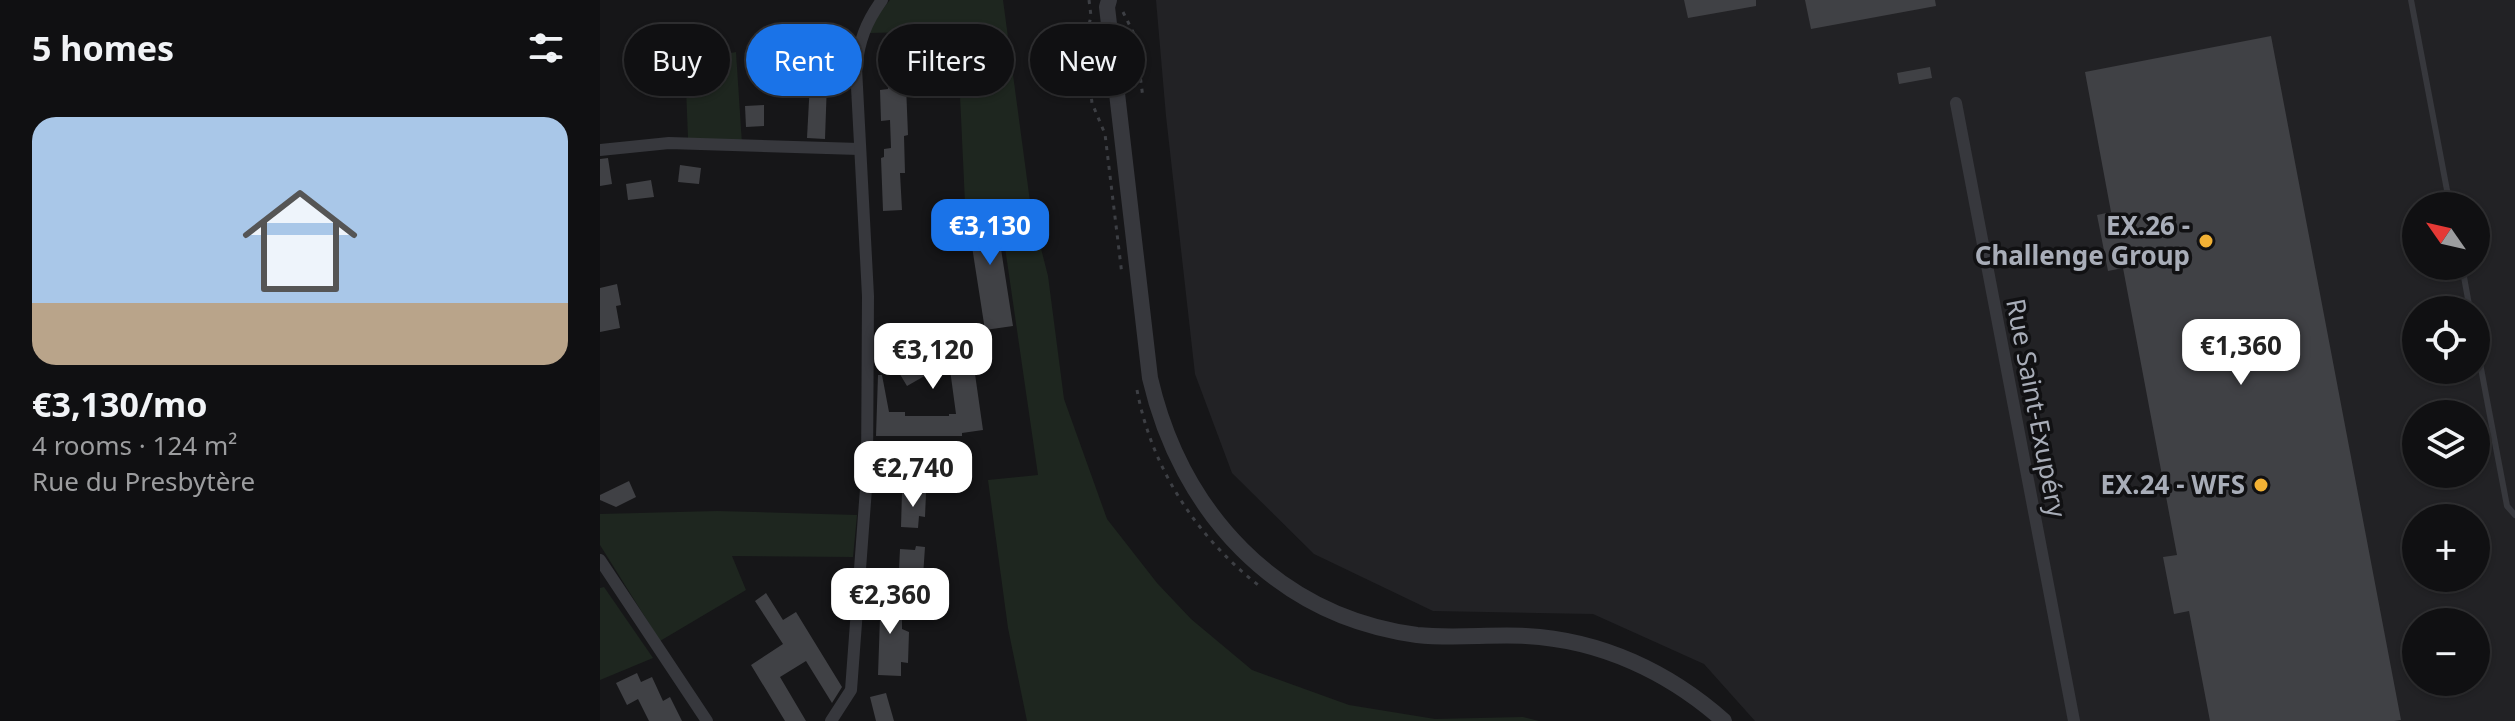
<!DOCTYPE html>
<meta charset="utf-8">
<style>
body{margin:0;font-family:"Noto Sans",sans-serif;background:#1e1e20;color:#f1f3f6;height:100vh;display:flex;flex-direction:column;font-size:30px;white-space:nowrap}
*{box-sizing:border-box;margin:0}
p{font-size:26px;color:#9c9d9f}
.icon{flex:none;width:44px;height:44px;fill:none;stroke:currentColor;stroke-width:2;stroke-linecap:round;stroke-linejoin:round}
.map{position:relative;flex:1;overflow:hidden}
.details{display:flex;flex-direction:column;background:#101012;width:600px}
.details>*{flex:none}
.guide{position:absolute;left:24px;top:24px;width:760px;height:72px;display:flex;gap:16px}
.needle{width:52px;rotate:304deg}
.buttons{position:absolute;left:1802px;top:192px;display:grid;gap:16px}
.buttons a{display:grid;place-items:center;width:88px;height:88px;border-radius:50%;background:#101012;box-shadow:0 2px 6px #0004,0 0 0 2px #303032;font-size:40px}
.price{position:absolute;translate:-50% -68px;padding:0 18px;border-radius:16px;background:#fff;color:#222;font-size:26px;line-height:52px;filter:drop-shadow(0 2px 4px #0008)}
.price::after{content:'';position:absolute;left:50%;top:48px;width:24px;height:18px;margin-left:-12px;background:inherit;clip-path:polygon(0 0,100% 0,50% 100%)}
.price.active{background:#1a73e8;color:#fff}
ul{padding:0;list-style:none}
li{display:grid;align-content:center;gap:16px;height:424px;padding:0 32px}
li+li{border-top:2px solid #303032}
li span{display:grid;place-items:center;height:248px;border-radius:24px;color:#555}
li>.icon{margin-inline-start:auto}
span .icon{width:144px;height:144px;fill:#fffc;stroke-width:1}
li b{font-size:34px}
h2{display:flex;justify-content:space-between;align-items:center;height:96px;padding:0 32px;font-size:34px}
.pill{padding:0 28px;border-radius:36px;background:#101012;box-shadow:0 2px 6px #0004,0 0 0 2px #303032;font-size:28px;line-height:72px}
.pill.active{background:#1a73e8;color:#fff}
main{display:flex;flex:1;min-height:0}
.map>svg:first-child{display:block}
.built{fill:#222225;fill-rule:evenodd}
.green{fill:#1e261f}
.building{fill:#404145}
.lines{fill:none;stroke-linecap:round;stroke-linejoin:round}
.path{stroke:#3d3f44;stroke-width:3;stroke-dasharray:4 6;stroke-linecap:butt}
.service{stroke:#37383d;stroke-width:6}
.minor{stroke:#37383d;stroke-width:12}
.tertiary{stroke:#37383d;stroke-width:16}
.poi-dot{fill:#f2b134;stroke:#111113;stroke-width:3}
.labels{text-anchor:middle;stroke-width:7;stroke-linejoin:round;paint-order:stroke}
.poi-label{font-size:26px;font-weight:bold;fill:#a8adb8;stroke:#111113;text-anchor:end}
.street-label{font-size:26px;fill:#a8adb8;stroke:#111113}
</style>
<main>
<section class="details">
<h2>5 homes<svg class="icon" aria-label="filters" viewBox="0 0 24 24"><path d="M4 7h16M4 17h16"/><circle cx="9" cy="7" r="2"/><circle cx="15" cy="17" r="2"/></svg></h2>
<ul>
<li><span style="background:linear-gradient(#a9c7e8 75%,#b9a48a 0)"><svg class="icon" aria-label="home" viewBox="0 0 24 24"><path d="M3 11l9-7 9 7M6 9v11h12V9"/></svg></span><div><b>€3,130/mo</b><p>4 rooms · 124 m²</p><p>Rue du Presbytère</p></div></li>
</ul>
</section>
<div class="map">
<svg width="1915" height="721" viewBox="0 0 1915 721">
<rect width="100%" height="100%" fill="#161618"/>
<path class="built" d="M556 0H1915V721H1155L1104 664 993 614 833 611 714 554 632 473 595 374 566 116ZM1816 206H1876V266H1816ZM1816 310H1876V370H1816ZM1816 414H1876V474H1816ZM1816 518H1876V578H1816ZM1816 622H1876V682H1816Z"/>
<g class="green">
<path d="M290 0H403L431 209 448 276 464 399 507 519 557 583 591 619 652 670 749 705 835 719 923 717 939 721H427L408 628 388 480 438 475 398 199 365 203 357 31 269 33 272 22Z"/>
<path d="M136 52 142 144 88 138 85 62Z"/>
<path d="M117 511 257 515 253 557 132 556 146 590 60 641 0 545V514Z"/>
<path d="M4 587 53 658 0 680V588Z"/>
</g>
<g class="building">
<path d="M1084 0H1156V6L1088 18Z"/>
<path d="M1205 0H1335L1336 6 1211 29Z"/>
<path d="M304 36 308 135 304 136 305 173H300L302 210 283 211 281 158 284 157V149L291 148 290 120 281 121 280 90 288 89 285 37Z"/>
<path d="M1671 36 1801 720 1794 721H1610L1589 611 1574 614 1563 557 1577 555 1523 268 1508 271 1497 215 1511 212 1485 72Z"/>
<path d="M1330 67 1332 78 1299 84 1297 73Z"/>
<path d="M210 82H227L225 139 207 138Z"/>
<path d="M164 105V126L146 127 145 106Z"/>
<path d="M8 158 12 184 0 186V159Z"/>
<path d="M80 165 101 168 99 184 78 182Z"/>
<path d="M51 180 54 197 28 200 26 184Z"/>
<path d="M394 204 413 326 385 330 366 208Z"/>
<path d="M17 284 21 305 16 306 20 328 0 332V288Z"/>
<path d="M325 336 331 346 370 339 383 430 362 433V436H276L278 375H282L289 412H305V416H349V414H356L349 362 307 386 289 356Z"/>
<path d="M29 481 36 497 16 507 0 500V495Z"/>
<path d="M302 492 326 493 325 517 319 516 318 528 301 527Z"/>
<path d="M316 546 325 547 322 591 343 594V606H321V618H311L313 571 299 570 300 549 315 550Z"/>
<path d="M276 584 288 585 286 611H302V629L309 632 308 663 301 662V676L278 675 280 617H274Z"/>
<path d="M166 593 183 620 196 612 242 687 232 703 206 661 180 677 206 721H185L151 665 183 644 155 601Z"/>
<path d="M37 673 41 682 52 677 63 701 70 697 82 721H49L38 699 27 705 16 683Z"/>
<path d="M286 693 294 721H276L270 697Z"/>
</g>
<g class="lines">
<g class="path">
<path d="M489 0 491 16 485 42 492 103 505 134 522 275"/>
<path d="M523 12 535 36 543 98"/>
<path d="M537 390C552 470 598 539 662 588"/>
</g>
<g class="service">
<path d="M1811 0 1850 206"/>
<path d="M1862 266 1870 310"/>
<path d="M1876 342 1907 506 1915 515"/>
</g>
<g class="minor">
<path d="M1356 103 1474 721"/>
<path d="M0 150 69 143 259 149"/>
<path d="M0 560 107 721"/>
<path d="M231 721 251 690 267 475 268 296 256 68C259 41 266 22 282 0"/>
</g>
<path class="tertiary" d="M509 0 507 7 550 378C581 512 676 616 817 635 854 639 890 634 926 636 1001 640 1069 672 1124 721"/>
</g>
<g class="poi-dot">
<circle cx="1606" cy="241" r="8"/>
<circle cx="1661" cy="485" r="8"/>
</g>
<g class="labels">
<g class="poi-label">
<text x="1590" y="235">EX.26 -<tspan x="1590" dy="30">Challenge Group</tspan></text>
<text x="1645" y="494">EX.24 - WFS</text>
</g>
<g class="street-label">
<text transform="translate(1436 408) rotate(79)" y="9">Rue Saint-Exupéry</text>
</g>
</g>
</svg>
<div class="buttons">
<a><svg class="needle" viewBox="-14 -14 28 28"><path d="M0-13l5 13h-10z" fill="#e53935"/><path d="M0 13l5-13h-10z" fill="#9c9d9f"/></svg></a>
<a><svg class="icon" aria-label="locate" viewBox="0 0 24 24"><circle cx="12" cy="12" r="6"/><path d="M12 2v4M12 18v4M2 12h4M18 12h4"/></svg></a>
<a><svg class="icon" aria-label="layers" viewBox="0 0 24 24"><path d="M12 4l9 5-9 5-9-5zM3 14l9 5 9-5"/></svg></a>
<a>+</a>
<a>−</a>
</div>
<b class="price active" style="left:390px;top:267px">€3,130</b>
<b class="price" style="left:1641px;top:387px">€1,360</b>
<b class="price" style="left:333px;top:391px">€3,120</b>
<b class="price" style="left:313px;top:509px">€2,740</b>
<b class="price" style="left:290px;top:636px">€2,360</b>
<div class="guide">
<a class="pill">Buy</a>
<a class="pill active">Rent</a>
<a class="pill">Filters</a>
<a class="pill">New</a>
</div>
</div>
</main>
